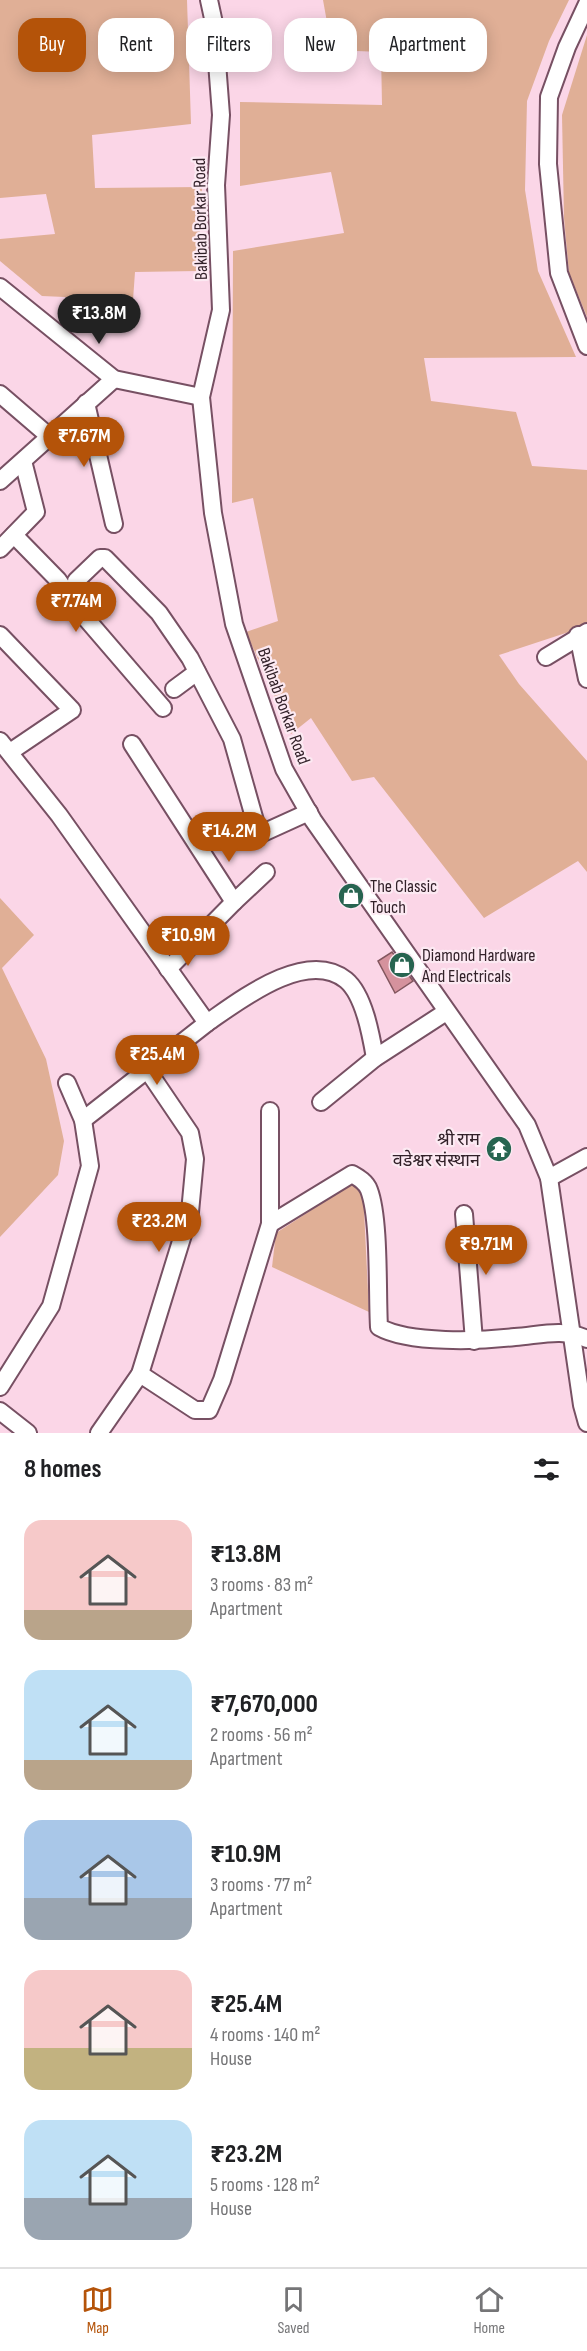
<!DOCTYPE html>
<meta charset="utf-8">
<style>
body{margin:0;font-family:"Sofia Sans Condensed","Noto Sans Devanagari",sans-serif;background:#f6f6f6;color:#202124;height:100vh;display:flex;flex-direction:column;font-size:22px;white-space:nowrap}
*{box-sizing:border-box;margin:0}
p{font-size:20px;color:#757577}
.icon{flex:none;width:33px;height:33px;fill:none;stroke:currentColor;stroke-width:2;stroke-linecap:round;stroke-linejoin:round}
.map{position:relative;height:1433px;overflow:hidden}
.drawer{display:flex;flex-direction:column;background:#fff;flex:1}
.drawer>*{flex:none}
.guide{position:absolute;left:18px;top:18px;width:552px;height:54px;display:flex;gap:12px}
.price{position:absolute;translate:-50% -51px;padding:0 14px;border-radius:21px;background:#b45309;color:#fff;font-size:20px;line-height:39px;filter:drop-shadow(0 2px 3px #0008)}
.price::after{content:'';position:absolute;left:50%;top:36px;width:18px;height:14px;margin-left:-9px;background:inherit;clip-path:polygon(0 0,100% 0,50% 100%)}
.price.on{background:#222;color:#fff}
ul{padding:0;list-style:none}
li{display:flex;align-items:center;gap:18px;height:150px;padding:0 24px}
li span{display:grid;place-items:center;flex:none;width:168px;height:120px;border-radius:18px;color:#555}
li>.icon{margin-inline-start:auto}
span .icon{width:72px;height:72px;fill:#fffc;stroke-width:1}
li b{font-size:26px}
h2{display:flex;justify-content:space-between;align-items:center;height:72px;padding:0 24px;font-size:26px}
.pill{padding:0 21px;border-radius:18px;background:#fff;box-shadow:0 3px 15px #0003;font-size:21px;line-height:54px}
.pill.on{background:#b45309;color:#fff}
.tab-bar{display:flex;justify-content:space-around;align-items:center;height:84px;border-top:2px solid #e0e0e0;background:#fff;font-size:16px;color:#757577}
.tab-bar a{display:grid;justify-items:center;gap:3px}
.tab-bar .on{color:#b45309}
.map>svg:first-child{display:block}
.green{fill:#e0af96}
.building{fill:#d5929d;stroke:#82565e;stroke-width:1.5}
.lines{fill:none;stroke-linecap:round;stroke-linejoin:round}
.minor-casing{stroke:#775063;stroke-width:20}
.minor{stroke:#fff;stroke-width:16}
.labels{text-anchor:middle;stroke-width:4.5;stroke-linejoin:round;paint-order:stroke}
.street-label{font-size:18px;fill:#322129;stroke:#fce9f2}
.poi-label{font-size:18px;fill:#322129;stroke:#fce9f2;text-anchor:start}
</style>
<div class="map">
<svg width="587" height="1433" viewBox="0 0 587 1433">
<rect width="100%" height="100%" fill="#fbd6e7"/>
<g class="green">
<path d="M0 0H187L191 124 92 135 95 188 202 187 198 271 135 272 133 300 42 296 0 261V239L55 234 46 194 0 198Z"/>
<path d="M323 0H569L549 41 527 101 525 190 538 271 576 357 424 358 431 401 516 412 532 466 587 470V626L499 655 519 684 587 761V872L578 861 484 918 374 777 352 781 311 718 291 734 246 632 278 621 253 498 232 503 233 251 344 233 331 172 240 186V102L382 105 381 52 332 50Z"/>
<path d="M587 35V317L569 273 564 218 562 115Z"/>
<path d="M0 898 34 935 2 968 46 1059 64 1141 58 1175 0 1237Z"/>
<path d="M355 1182 363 1190 369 1312 272 1267 276 1233Z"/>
</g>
<path class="building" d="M392 952 413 981 395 993 378 961Z"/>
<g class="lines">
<g class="minor-casing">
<g id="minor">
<path d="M209 0 214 23 221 115 216 185 221 310 201 397 213 513 234 624 284 769 313 820 527 1125 549 1178 582 1405 587 1423"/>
<path d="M587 4 567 47 549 97 548 164 559 273 587 346"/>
<path d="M0 287 114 379 201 397"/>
<path d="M0 394 50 437"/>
<path d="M86 403 114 524"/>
<path d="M0 481 114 379"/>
<path d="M14 535 58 580 77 608 163 708"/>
<path d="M0 549 36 512 23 461"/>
<path d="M76 581 100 558H105L159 613 190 658 232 739 259 835"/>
<path d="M0 635 72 710 10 752"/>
<path d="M578 635 587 679"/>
<path d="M546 657 587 632"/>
<path d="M174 689 197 672"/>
<path d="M0 741 59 815 207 1023C239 1001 306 948 346 980 364 995 371 1035 375 1058"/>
<path d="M132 744 234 902 168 969"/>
<path d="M254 837 309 812"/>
<path d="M234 902 266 872"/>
<path d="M321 1102 375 1058 446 1012"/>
<path d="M83 1120 207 1023"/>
<path d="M549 1178 587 1157"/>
<path d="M464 1214 474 1341"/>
<path d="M270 1224 352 1174C359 1178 366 1182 369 1190 380 1219 377 1293 379 1327 409 1344 480 1341 515 1337 541 1335 563 1328 587 1339"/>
<path d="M140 1374 195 1410H209L222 1380 270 1224V1111"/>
<path d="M0 1387 51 1306 90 1166 83 1120 67 1083"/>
<path d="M0 1411 28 1433"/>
<path d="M99 1433 140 1374 190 1212 195 1159 190 1133 148 1071"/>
</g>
</g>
<use href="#minor" class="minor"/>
</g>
<defs>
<g id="shop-disc" transform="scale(1.35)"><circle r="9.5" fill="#276450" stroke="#fce9f2"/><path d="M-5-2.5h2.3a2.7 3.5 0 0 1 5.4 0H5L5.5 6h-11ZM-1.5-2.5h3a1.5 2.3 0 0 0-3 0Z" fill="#fff"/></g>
<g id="temple-disc" transform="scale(1.35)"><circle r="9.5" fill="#276450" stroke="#fce9f2"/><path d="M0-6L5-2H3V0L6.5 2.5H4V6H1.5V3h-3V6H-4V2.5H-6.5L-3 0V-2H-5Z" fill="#fff"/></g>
</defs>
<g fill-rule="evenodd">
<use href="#shop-disc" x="351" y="896"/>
<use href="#shop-disc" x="402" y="965"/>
<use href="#temple-disc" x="499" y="1149"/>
</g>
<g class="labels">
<g class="street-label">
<text transform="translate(200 219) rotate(-91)" y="6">Bakibab Borkar Road</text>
<text transform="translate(284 706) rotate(70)" y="6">Bakibab Borkar Road</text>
</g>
<g class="poi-label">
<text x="370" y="892">The Classic<tspan x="370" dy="21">Touch</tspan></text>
<text x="422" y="961">Diamond Hardware<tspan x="422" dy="21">And Electricals</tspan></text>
<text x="480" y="1145" text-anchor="end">श्री राम<tspan x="480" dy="21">वडेश्वर संस्थान</tspan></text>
</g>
</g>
</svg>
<b class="price on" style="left:99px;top:345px">₹13.8M</b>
<b class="price" style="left:84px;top:468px">₹7.67M</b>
<b class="price" style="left:76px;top:633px">₹7.74M</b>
<b class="price" style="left:229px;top:863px">₹14.2M</b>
<b class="price" style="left:188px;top:967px">₹10.9M</b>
<b class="price" style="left:157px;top:1086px">₹25.4M</b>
<b class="price" style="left:159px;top:1253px">₹23.2M</b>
<b class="price" style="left:486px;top:1276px">₹9.71M</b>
<div class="guide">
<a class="pill on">Buy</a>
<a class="pill">Rent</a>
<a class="pill">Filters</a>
<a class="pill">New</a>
<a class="pill">Apartment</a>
</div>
</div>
<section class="drawer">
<h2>8 homes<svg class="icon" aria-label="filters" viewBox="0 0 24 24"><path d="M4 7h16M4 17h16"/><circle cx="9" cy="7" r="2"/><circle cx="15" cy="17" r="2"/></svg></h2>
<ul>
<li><span style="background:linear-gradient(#f6c9c9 75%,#b9a48a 0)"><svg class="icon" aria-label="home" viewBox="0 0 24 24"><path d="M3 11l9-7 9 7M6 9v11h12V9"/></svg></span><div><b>₹13.8M</b><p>3 rooms · 83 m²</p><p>Apartment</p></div></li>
<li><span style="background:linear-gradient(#bfe0f5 75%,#b9a48a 0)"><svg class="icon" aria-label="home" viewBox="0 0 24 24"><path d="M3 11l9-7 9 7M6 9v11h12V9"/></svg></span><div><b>₹7,670,000</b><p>2 rooms · 56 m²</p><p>Apartment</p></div></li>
<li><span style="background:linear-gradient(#a9c7e8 65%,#9aa5b1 0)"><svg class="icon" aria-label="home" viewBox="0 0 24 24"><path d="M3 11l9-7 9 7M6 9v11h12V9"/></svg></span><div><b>₹10.9M</b><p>3 rooms · 77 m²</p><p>Apartment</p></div></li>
<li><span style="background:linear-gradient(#f6c9c9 65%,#c2b280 0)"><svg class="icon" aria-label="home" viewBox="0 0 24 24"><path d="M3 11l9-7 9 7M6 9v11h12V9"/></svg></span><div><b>₹25.4M</b><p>4 rooms · 140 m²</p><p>House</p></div></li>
<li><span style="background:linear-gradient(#bfe0f5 65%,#9aa5b1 0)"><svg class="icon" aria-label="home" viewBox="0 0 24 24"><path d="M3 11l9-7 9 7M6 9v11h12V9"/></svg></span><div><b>₹23.2M</b><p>5 rooms · 128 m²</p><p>House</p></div></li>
</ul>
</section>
<nav class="tab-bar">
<a class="on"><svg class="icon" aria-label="map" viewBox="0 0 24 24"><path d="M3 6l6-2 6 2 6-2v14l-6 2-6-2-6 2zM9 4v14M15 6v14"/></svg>Map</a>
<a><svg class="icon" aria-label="saved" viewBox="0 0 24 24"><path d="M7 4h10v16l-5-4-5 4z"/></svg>Saved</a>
<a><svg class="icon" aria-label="home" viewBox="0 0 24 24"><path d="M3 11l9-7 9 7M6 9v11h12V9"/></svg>Home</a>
</nav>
